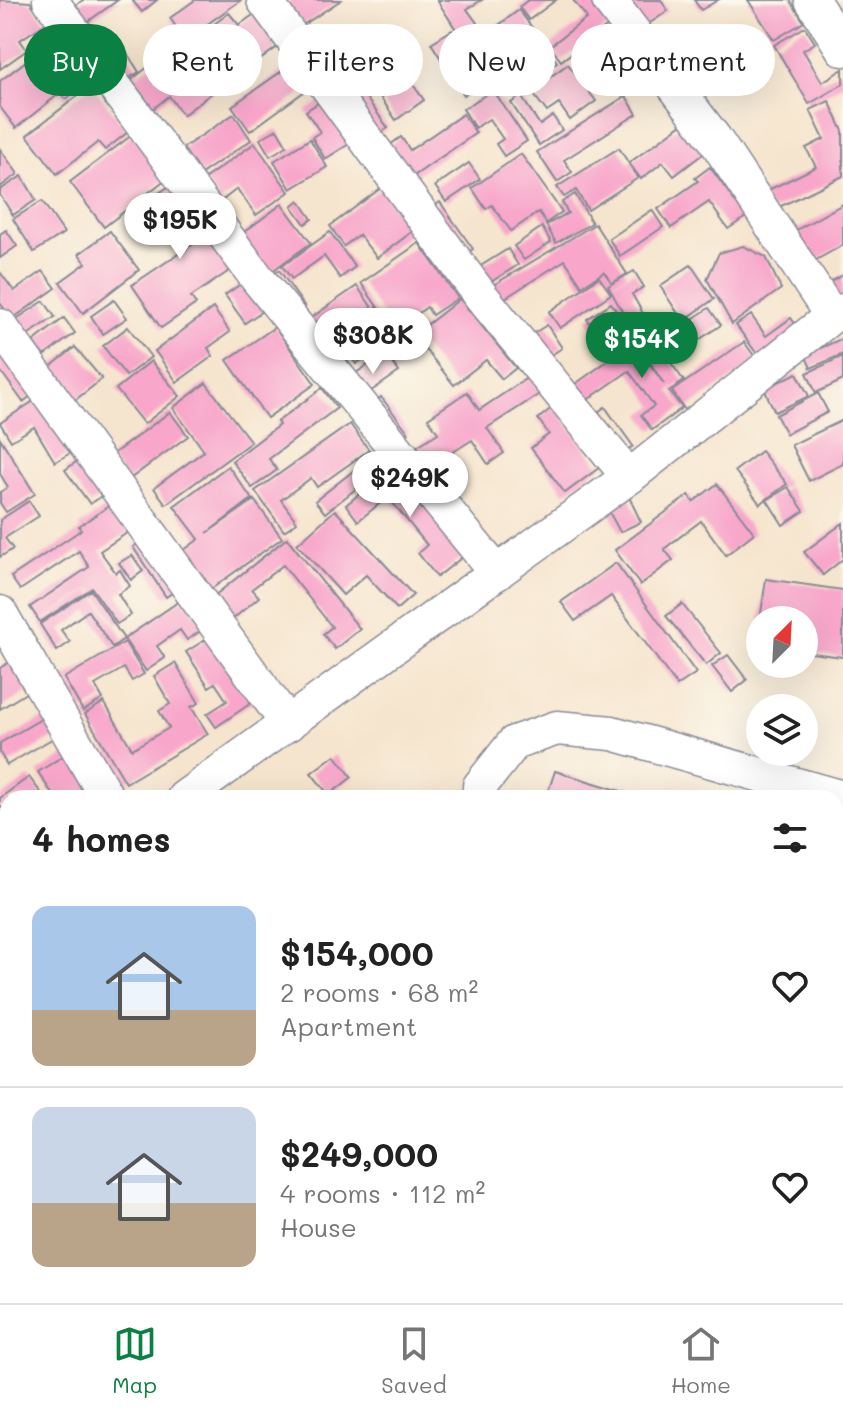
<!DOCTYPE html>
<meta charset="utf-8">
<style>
body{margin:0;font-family:Mali,sans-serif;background:#f6f6f6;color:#222;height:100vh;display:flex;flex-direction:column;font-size:30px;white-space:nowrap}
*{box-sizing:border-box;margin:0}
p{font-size:26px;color:#767676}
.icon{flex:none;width:44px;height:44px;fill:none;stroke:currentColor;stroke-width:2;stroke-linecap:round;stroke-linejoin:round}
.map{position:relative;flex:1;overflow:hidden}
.side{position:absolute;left:0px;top:790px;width:844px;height:514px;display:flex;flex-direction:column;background:#fff;border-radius:24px 24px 0 0;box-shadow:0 8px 32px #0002}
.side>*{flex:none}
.top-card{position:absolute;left:24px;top:24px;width:796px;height:72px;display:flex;gap:16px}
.needle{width:52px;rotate:24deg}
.fabs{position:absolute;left:746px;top:606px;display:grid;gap:16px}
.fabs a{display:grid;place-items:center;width:72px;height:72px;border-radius:50%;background:#fff;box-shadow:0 8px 32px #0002;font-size:40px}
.price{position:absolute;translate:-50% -68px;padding:0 18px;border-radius:28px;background:#fff;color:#222;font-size:26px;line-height:52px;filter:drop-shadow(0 2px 4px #0008)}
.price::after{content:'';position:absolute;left:50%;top:48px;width:24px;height:18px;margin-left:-12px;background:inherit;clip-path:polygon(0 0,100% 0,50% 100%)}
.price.on{background:#0b8043;color:#fff}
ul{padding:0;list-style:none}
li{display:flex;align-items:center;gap:24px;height:200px;padding:0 32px}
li+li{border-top:2px solid #e0e0e0}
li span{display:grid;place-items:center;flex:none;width:224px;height:160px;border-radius:16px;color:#555}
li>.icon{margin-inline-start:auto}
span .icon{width:96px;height:96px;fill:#fffc;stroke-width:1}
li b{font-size:34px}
h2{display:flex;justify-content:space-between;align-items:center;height:96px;padding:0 32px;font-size:34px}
.tag{padding:0 28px;border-radius:36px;background:#fff;box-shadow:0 8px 32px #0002;font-size:28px;line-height:72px}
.tag.on{background:#0b8043;color:#fff}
.tabs{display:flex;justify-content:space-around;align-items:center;height:112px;border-top:2px solid #e0e0e0;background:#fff;font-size:22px;color:#767676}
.tabs a{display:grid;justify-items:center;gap:4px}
.tabs .on{color:#0b8043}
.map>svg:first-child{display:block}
.building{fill:#f8a7cb}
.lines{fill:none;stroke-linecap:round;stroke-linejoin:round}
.street-casing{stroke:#888a96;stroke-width:37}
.street{stroke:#fff;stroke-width:34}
</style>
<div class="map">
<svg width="843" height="1303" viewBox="0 0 843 1303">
<rect width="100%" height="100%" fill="#fbf7ec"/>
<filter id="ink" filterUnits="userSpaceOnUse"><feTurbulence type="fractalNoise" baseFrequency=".0125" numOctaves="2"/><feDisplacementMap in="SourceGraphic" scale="16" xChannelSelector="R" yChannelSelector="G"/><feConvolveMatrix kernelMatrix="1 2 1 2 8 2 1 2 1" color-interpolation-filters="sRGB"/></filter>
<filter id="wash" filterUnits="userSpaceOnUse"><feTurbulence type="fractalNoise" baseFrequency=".006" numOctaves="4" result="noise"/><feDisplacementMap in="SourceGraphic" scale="32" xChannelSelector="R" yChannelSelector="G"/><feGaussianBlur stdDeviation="1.8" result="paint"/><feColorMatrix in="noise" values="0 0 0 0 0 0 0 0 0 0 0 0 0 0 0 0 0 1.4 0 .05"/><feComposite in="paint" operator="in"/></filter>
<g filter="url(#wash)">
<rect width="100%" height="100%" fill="#f6e5ce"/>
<g id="blocks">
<g class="building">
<path d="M0 0 30 2 46 23 20 40 27 50 0 69Z"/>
<path d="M83 0H118L87 22 75 6Z"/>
<path d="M132 0H157L142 12Z"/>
<path d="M195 0H241L185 40 170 18Z"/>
<path d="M292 0H341L303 25 288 3Z"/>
<path d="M437 0H482L467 9 482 30 464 42Z"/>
<path d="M528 0H556L529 20 519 7Z"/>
<path d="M573 0H596L613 22 561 61 550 46 587 18Z"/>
<path d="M619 0H661L668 11 639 30Z"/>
<path d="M694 0H718L701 10Z"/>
<path d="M748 0H790L804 22 774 40Z"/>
<path d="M519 10 557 62 544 72 515 31 489 50 495 58 483 66 469 47Z"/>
<path d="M229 13 239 25 256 13 280 45 228 84 194 39Z"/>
<path d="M616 26 645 64 628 77 611 54 587 72 575 56Z"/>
<path d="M805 27 815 43 803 50 822 82 843 69V84L809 104 774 45Z"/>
<path d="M452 30 485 81 464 95 431 43Z"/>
<path d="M663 33 700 83 684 94 648 45Z"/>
<path d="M116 36 139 72 126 80 103 44Z"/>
<path d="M56 38 89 81 66 99 60 93 16 128 0 107V81Z"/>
<path d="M181 42 217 89 183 115 169 96 153 109 131 80Z"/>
<path d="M292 64 309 88 250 131 232 106Z"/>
<path d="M568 64 596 101 570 120 559 104 547 112 531 91Z"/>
<path d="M401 68 424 100 396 120 374 88Z"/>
<path d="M92 85 128 132 105 150 98 142 57 174 27 135Z"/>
<path d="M493 90 527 141 504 156 496 144 503 139 489 119 475 128 463 109Z"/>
<path d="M362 92 388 128 372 139 347 102Z"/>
<path d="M521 96 540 125 553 116 562 130 539 145 511 103Z"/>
<path d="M626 96 637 114 564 160 572 172 557 182 537 152Z"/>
<path d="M321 101 349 144 325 159 312 137 320 132 306 111Z"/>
<path d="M829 101 843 131V176L771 211 762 193 816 167 806 148 824 139 810 110Z"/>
<path d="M234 114 251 140 201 174 183 148Z"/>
<path d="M463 114 476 133 405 182 383 150 401 137 410 150Z"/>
<path d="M682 124 704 153 674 176 663 162 641 179 629 163Z"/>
<path d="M277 129 287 146 270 156 260 139Z"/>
<path d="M132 135 166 179 104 227 70 182Z"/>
<path d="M310 139 327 167 291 189 274 161Z"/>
<path d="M255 143 289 192 256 215 237 189 220 202 204 179Z"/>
<path d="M619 148 638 178 588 210 576 190 564 197 557 187Z"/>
<path d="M0 149 18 174 0 187Z"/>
<path d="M521 154 562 212 546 223 539 212 511 231 492 205 486 209 472 188Z"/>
<path d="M469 163 480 179 446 202 435 186Z"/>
<path d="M710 167 746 217 728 229 709 202 671 228 658 209 698 181 695 178Z"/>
<path d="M22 176 36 200 13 215 0 195V190Z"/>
<path d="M174 183 232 269 191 297 196 304 161 328 132 285 196 242 188 230 173 240 147 201Z"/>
<path d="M381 188 413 231 377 258 359 235 344 246 330 226Z"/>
<path d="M575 194 592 223 556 243 546 225 568 213 562 202Z"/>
<path d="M299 200 312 219 305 224 292 206Z"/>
<path d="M42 201 64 233 34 252 13 219Z"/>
<path d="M440 202 473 249 458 259 425 212Z"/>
<path d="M282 204 311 243 264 277 236 238Z"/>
<path d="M843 204V245L802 268 784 237Z"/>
<path d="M652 210 663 227 620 256 609 239Z"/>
<path d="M595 224 627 274 612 283 604 272 582 286 565 260 494 305 485 290Z"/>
<path d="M542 227 551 242 524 260 514 246Z"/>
<path d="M6 230 17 246 0 258V234Z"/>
<path d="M110 231 139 270 83 313 60 282 86 263 79 254Z"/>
<path d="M330 232 355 267 340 278 324 256 292 279 282 266Z"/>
<path d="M419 243 458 298 432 315 427 307 394 331 361 283Z"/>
<path d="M743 246 766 257 781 289 732 324 707 279 719 253Z"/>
<path d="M508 249 518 265 481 288 471 272Z"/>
<path d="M691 265 714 299 683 321 660 286Z"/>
<path d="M279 270 305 307 294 315 268 278Z"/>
<path d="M43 271 56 288 12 319 0 303V272L14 291Z"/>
<path d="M634 271 644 287 632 294 658 340 643 348 608 286Z"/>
<path d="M843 275V299L825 285Z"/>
<path d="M599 277 611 294 560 328 549 312Z"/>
<path d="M245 281 265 309 245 323 225 295Z"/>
<path d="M357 286 393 338 356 364 346 350 329 362 302 324Z"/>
<path d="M460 299 516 368 502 379 486 360 454 385 414 335Z"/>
<path d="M114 300 127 318 103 334 91 316Z"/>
<path d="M44 301 55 317 26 336 15 320Z"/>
<path d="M611 303 634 338 609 354 587 319Z"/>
<path d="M213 308 230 332 208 348 213 356 177 382 155 351Z"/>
<path d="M709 308 721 325 669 360 684 381 669 391 682 408 652 430 641 415 654 406 629 371 586 401 595 414 605 407 633 446 617 458 567 390 634 342 664 384 643 352Z"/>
<path d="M751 315 766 336 791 318 799 330 760 358 736 325Z"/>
<path d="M64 318 75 333 44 356 33 342Z"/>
<path d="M547 325 562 348 539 363 524 339Z"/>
<path d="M128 327 151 357 126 376 103 346Z"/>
<path d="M275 327 315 384 267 418 227 360Z"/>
<path d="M843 338V354L811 368 805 355Z"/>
<path d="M744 342 758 361 685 410 672 391Z"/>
<path d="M0 344 41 388 23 402 0 370Z"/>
<path d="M75 347 102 379 74 401 49 368Z"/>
<path d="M386 353 399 372 361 398 347 379Z"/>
<path d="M843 356V380L816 393 807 373Z"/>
<path d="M151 361 180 396 144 424 116 389Z"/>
<path d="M797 373 809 396 775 412 764 389Z"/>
<path d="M530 376 541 393 487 428 504 453 488 464 472 440 447 456 453 466 436 477 406 453 438 433 428 418 467 392 479 410Z"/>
<path d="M206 383 251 442 166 504 154 488 204 451 173 408Z"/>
<path d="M322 388 337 408 269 459 277 470 252 488 232 461 279 425 277 422Z"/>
<path d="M46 393 79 448 55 462 34 427 11 441 0 423Z"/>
<path d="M818 393 828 412 786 434 776 415Z"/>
<path d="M381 397 409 433 395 444 367 408Z"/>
<path d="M554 406 600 467 565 493 531 448 549 434 538 419Z"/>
<path d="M170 412 188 436 127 481 109 457Z"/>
<path d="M843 420V464L809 481 791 445Z"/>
<path d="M350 424 369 450 317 487 311 478 281 500 297 522 284 531 255 491Z"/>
<path d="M0 438 35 494 6 512 0 503V492L8 487 0 474Z"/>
<path d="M761 451 787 484 760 504 735 471Z"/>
<path d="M86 455 111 489 90 504 65 470Z"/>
<path d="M362 464 371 477 325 513 315 501Z"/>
<path d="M228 466 252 499 207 533 254 500 282 538 207 592 180 553 199 539 174 506Z"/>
<path d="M393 466 465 555 437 577 418 553 427 545 388 497 358 521 346 505Z"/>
<path d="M717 484 754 533 726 555 701 521 664 549 673 560 640 585 615 550 689 495 693 502Z"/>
<path d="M788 487 804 511 783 525 767 500Z"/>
<path d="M629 497 641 522 620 532 607 508Z"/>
<path d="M118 500 136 527 100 551 116 573 120 570 130 586 118 594 131 615 117 624 92 588 40 622 30 607 89 567 79 551 20 590 11 577 81 530 79 526Z"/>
<path d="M29 501 39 516 5 538 13 549 0 557V520Z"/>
<path d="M335 510 413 595 397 609 366 575 343 595 297 544Z"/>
<path d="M843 523V559L823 575 804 552Z"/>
<path d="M287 538 360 629 335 649 323 634 332 627 283 565 252 589 259 597 233 619 209 600Z"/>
<path d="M146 539 179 588 166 597 133 547Z"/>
<path d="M132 555 143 571 131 580 119 563Z"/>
<path d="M616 563 696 673 677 686 611 596 575 621 561 602Z"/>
<path d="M766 579 843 590V657L804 652V620H760Z"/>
<path d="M91 590 124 639 112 647 88 611 61 630 70 642 57 651 40 624Z"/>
<path d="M184 598 205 628 187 640 180 630 157 646 165 658 146 671 124 639Z"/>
<path d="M682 604 721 653 706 665 666 616Z"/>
<path d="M211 636 254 701 216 727 207 714 227 701 215 683 209 687 186 652Z"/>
<path d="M125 642 144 674 132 681 124 668 95 685 103 699 83 711 64 678Z"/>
<path d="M21 655 39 685 0 709V668Z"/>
<path d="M728 655 747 680 732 692 712 666Z"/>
<path d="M175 663 199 703 191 707 208 734 126 783 85 714 104 702 132 749 169 728 159 711 170 704 154 676Z"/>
<path d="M43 718 67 730 7 765 0 753V743Z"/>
<path d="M71 751 101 798H55L38 772Z"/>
<path d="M335 755 352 777 329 795 311 773Z"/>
<path d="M555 771 641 797V798H546Z"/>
<path d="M29 777 45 798H8V816L0 805V798Z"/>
<path d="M8 987V1195L0 1182V992Z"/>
<path d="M836 1003 843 1005V1083L836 1081Z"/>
<path d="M8 1243V1296H28L16 1303H0V1248Z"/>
</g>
</g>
</g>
<g filter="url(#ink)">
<use href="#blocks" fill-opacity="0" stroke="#888a96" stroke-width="2"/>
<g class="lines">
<g class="street-casing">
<g id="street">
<path d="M50 0 257 278 497 573"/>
<path d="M264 0 481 296 629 477"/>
<path d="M609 0 714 138 832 316"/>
<path d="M812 0 843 49"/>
<path d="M0 326 288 724"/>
<path d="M0 613 107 798"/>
<path d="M184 798 629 477 832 316 843 311"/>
<path d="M480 798V786L514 743 557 728 612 733 843 798"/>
<path d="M0 920 8 915"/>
</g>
</g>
<use href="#street" class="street"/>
</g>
</g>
</svg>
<div class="fabs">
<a><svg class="needle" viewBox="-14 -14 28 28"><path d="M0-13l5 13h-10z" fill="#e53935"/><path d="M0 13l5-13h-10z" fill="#767676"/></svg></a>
<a><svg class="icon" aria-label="layers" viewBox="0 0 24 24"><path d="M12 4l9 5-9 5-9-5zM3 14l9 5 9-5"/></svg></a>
</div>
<b class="price" style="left:180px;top:261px">$195K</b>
<b class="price" style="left:373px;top:376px">$308K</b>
<b class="price on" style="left:642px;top:380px">$154K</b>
<b class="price" style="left:410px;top:519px">$249K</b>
<div class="top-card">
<a class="tag on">Buy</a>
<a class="tag">Rent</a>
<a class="tag">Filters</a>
<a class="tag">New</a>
<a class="tag">Apartment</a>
</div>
<section class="side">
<h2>4 homes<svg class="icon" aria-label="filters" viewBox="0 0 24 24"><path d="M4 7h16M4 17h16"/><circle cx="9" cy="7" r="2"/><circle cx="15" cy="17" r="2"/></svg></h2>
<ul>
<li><span style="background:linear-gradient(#a9c7e8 65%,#b9a48a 0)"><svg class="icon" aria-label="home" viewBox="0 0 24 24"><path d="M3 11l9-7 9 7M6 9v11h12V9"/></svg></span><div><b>$154,000</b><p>2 rooms · 68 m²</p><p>Apartment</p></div><svg class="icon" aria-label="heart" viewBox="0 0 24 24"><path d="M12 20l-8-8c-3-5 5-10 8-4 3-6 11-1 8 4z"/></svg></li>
<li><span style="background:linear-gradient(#c9d6e8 60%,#b9a48a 0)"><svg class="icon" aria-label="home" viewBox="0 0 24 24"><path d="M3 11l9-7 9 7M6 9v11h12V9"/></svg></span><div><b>$249,000</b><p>4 rooms · 112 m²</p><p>House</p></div><svg class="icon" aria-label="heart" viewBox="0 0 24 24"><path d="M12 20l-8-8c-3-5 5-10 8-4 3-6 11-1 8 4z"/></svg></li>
</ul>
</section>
</div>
<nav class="tabs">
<a class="on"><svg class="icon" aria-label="map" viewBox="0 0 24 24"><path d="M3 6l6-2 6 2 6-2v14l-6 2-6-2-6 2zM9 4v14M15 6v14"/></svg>Map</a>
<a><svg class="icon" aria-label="saved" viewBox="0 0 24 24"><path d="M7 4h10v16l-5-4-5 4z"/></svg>Saved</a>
<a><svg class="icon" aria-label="home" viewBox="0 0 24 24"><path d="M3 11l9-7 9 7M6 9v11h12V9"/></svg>Home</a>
</nav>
